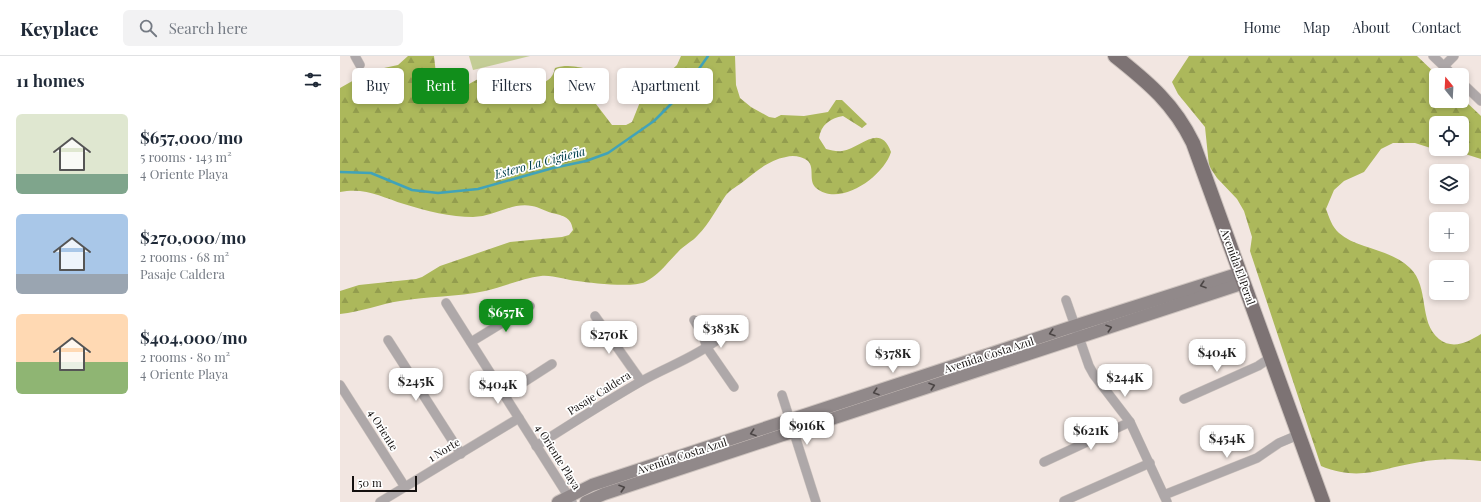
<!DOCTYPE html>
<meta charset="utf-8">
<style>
body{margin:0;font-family:"Playfair Display",serif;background:#f2f2f3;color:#1f2937;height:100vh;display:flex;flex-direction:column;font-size:15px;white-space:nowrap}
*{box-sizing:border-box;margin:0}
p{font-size:13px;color:#747a83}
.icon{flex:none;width:22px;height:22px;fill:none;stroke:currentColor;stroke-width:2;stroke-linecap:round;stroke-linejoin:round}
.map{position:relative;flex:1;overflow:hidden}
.details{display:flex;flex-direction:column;background:#fff;width:340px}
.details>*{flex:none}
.guide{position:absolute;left:12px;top:12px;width:380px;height:36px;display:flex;gap:8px}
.needle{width:26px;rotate:342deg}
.controls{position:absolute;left:1089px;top:12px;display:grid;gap:8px}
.controls a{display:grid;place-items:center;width:40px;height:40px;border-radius:6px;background:#fff;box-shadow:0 2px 6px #0003;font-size:20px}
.scale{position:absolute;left:12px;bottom:10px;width:65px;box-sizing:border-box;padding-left:4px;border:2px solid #14100f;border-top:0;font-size:11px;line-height:14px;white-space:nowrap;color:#14100f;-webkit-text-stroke:3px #fff;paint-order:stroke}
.price{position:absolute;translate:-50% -34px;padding:0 9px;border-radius:8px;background:#fff;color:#222;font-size:13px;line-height:26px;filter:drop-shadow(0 1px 2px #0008)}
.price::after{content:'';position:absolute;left:50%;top:24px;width:12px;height:9px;margin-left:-6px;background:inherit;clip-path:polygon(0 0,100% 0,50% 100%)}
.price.on{background:#118e1b;color:#fff}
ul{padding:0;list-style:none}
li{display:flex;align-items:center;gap:12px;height:100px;padding:0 16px}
li span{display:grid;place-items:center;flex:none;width:112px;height:80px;border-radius:6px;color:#555}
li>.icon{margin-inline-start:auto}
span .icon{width:48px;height:48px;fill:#fffc;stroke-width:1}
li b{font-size:17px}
h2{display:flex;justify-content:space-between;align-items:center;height:48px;padding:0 16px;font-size:17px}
.pill{padding:0 14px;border-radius:6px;background:#fff;box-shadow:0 2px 6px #0003;font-size:14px;line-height:36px}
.pill.on{background:#118e1b;color:#fff}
header{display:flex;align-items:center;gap:24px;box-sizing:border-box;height:56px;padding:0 20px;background:#fff;border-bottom:1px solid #e0e1e3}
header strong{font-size:19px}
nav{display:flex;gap:22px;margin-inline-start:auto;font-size:14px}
.search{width:280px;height:36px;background:#f2f2f3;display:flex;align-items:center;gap:10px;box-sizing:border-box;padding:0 14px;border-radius:6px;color:#747a83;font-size:15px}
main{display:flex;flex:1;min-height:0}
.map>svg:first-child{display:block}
.forest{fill:url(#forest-firs);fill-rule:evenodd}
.garden{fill:#c4cd96}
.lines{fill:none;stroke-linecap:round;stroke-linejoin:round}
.stream{stroke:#41a3b9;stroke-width:2.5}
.street-casing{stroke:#cec4bf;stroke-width:10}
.secondary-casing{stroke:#cec4bf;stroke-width:14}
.primary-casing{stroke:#cec4bf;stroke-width:16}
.street{stroke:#aea8a9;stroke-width:9}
.secondary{stroke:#91898a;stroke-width:12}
.primary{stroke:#7d7374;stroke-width:14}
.oneway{stroke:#4c4646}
.labels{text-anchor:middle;stroke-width:3.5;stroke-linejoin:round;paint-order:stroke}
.street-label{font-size:11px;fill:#14100f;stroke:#fff}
.water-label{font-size:12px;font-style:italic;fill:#01404c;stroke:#fff}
</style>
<header>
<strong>Keyplace</strong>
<div class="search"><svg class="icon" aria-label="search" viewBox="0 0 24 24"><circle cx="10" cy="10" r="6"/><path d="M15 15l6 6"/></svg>Search here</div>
<nav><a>Home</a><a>Map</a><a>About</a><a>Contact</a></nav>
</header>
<main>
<section class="details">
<h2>11 homes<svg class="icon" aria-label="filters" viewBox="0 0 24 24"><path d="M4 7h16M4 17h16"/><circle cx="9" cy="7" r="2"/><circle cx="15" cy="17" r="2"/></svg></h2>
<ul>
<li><span style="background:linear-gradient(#dfe7d0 75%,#7fa58c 0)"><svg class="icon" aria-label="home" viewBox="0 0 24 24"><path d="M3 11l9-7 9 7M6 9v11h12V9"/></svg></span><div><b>$657,000/mo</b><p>5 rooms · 143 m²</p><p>4 Oriente Playa</p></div></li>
<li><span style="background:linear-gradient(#a9c7e8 75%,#9aa5b1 0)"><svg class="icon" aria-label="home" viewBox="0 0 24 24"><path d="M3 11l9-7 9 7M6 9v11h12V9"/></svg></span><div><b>$270,000/mo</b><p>2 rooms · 68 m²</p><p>Pasaje Caldera</p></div></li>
<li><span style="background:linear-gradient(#ffd9b3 60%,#8fb573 0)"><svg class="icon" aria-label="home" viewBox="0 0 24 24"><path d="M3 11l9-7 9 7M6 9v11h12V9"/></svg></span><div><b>$404,000/mo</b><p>2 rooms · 80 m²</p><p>4 Oriente Playa</p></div></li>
</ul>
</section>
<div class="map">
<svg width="1141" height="446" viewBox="0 0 1141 446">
<defs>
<pattern id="forest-firs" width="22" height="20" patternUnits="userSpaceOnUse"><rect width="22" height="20" fill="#acb85b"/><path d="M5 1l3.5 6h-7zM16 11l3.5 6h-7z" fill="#939d4e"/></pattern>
</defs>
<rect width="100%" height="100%" fill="#f2e6e1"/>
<g class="forest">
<path d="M68 0H94L96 18 99 24C125 39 128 25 150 18 156 16 189 25 195 28 206 27 213 23 215 12 228 8 241 11 254 15L253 23 242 33 244 40 256 48 272 69H286L292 66 302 41 337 9 341 0H395L396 29 400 42 411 51 429 61 435 62 441 59 464 60 488 56 496 44H502L527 68 522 72 503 60C490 62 481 69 479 82L486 93C491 94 497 96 502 95 521 92 540 66 551 96 544 120 500 152 476 132 468 125 475 112 468 105 462 100 452 99 446 101 429 104 417 115 404 125 398 130 391 133 386 139 377 152 369 168 358 179 352 186 344 189 338 196 327 207 319 219 305 226 292 232 252 227 237 225 225 224 214 219 201 220 183 222 163 231 145 235 117 241 88 240 60 245 40 248 21 256 0 258V235L19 229 76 223 82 221 100 210 170 186 222 181 229 179 233 174C231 161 224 160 212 157 205 155 199 151 192 150 171 146 154 161 133 161 111 161 86 155 64 148 42 141 25 131 0 136V32L30 15 58 9Z"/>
<path d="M849 0H1077L1097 19H1096V45H1122V42L1141 60V103L1122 97 1100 95 1075 87H1053L1041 93 1024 116 1004 125 994 134 986 153C989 161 992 171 999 177 1017 193 1049 192 1070 212 1090 231 1078 266 1099 283 1113 294 1128 286 1141 278V405C1120 403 1101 402 1080 406 1041 412 1021 426 981 410L910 195 912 181 904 155 897 143 877 122 869 110 865 71 838 38 832 26ZM1096 67H1122V93H1096Z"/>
</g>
<path class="garden" d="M129 0H190L133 14Z"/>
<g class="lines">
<path class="stream" d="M0 116 31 117 72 134 98 137 138 133 213 112 246 105 268 97 314 65 342 37 368 0"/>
<g class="street-casing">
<g id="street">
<path d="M15 0 20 9"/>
<path d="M1093 0 1113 19"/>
<path d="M1104 10 1114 0"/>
<path d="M1122 27 1141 45"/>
<path d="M726 244 749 310 754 319 790 366 827 446"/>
<path d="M106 247 232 446"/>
<path d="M255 260 301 325"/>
<path d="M354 264 363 279 367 292 394 331"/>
<path d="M48 284 121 398"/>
<path d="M131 286 190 250"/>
<path d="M0 329 65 431"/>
<path d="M164 339 212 308"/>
<path d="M442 339 476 446"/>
<path d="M844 343 918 310 930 302"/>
<path d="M196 390C231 368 265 346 300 326 326 311 354 302 377 284"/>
<path d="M704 406 790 366"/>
<path d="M824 439 917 402 939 387 958 379"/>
<path d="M724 445 810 407"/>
<path d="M40 446 179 362"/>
</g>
</g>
<g class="secondary-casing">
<g id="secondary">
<path d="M218 446 252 429 734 270 900 217"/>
<path d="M246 446 264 438 904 227"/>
</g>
</g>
<g class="primary-casing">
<path id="primary" d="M775 0C809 27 834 48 853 87L983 446"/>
</g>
<use href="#street" class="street"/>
<use href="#secondary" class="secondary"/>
<use href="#primary" class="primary"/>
</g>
<defs><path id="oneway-chevron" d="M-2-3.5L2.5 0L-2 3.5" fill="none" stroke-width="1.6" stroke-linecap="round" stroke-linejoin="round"/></defs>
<g class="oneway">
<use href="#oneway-chevron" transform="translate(863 229) rotate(162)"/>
<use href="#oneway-chevron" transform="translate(769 272) rotate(-18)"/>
<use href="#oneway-chevron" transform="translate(712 277) rotate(162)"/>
<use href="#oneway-chevron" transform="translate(592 330) rotate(-18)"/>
<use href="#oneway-chevron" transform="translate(536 336) rotate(162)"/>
<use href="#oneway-chevron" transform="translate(413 377) rotate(162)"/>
<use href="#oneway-chevron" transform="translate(282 432) rotate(-18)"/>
</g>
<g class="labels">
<g class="street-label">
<text transform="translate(898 211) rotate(70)" y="4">Avenida El Peral</text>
<text transform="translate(649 299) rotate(-18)" y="4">Avenida Costa Azul</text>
<text transform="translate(259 337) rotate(-32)" y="4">Pasaje Caldera</text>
<text transform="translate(43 374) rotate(58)" y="4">4 Oriente</text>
<text transform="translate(104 394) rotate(-31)" y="4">1 Norte</text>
<text transform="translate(342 400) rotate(-18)" y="4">Avenida Costa Azul</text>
<text transform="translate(218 401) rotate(58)" y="4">4 Oriente Playa</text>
</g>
<g class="water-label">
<text transform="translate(200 107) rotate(-15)" y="4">Estero La Cigüeña</text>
</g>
</g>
</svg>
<div class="controls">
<a><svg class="needle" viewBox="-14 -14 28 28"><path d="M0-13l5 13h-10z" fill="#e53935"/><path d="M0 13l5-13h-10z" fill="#747a83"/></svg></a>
<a><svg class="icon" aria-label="locate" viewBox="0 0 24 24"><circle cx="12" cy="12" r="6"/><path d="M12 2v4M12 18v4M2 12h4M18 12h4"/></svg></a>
<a><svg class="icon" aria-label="layers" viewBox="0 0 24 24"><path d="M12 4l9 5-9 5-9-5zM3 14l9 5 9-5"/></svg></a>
<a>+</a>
<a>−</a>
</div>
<div class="scale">50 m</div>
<b class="price on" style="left:166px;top:277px">$657K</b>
<b class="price" style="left:381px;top:293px">$383K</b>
<b class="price" style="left:269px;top:299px">$270K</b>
<b class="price" style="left:877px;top:317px">$404K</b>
<b class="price" style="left:553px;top:318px">$378K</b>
<b class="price" style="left:785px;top:342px">$244K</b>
<b class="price" style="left:76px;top:346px">$245K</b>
<b class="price" style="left:158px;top:349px">$404K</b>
<b class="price" style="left:467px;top:390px">$916K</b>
<b class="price" style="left:751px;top:395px">$621K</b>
<b class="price" style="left:887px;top:403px">$454K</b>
<div class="guide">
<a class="pill">Buy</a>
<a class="pill on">Rent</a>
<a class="pill">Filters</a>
<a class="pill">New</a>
<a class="pill">Apartment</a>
</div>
</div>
</main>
